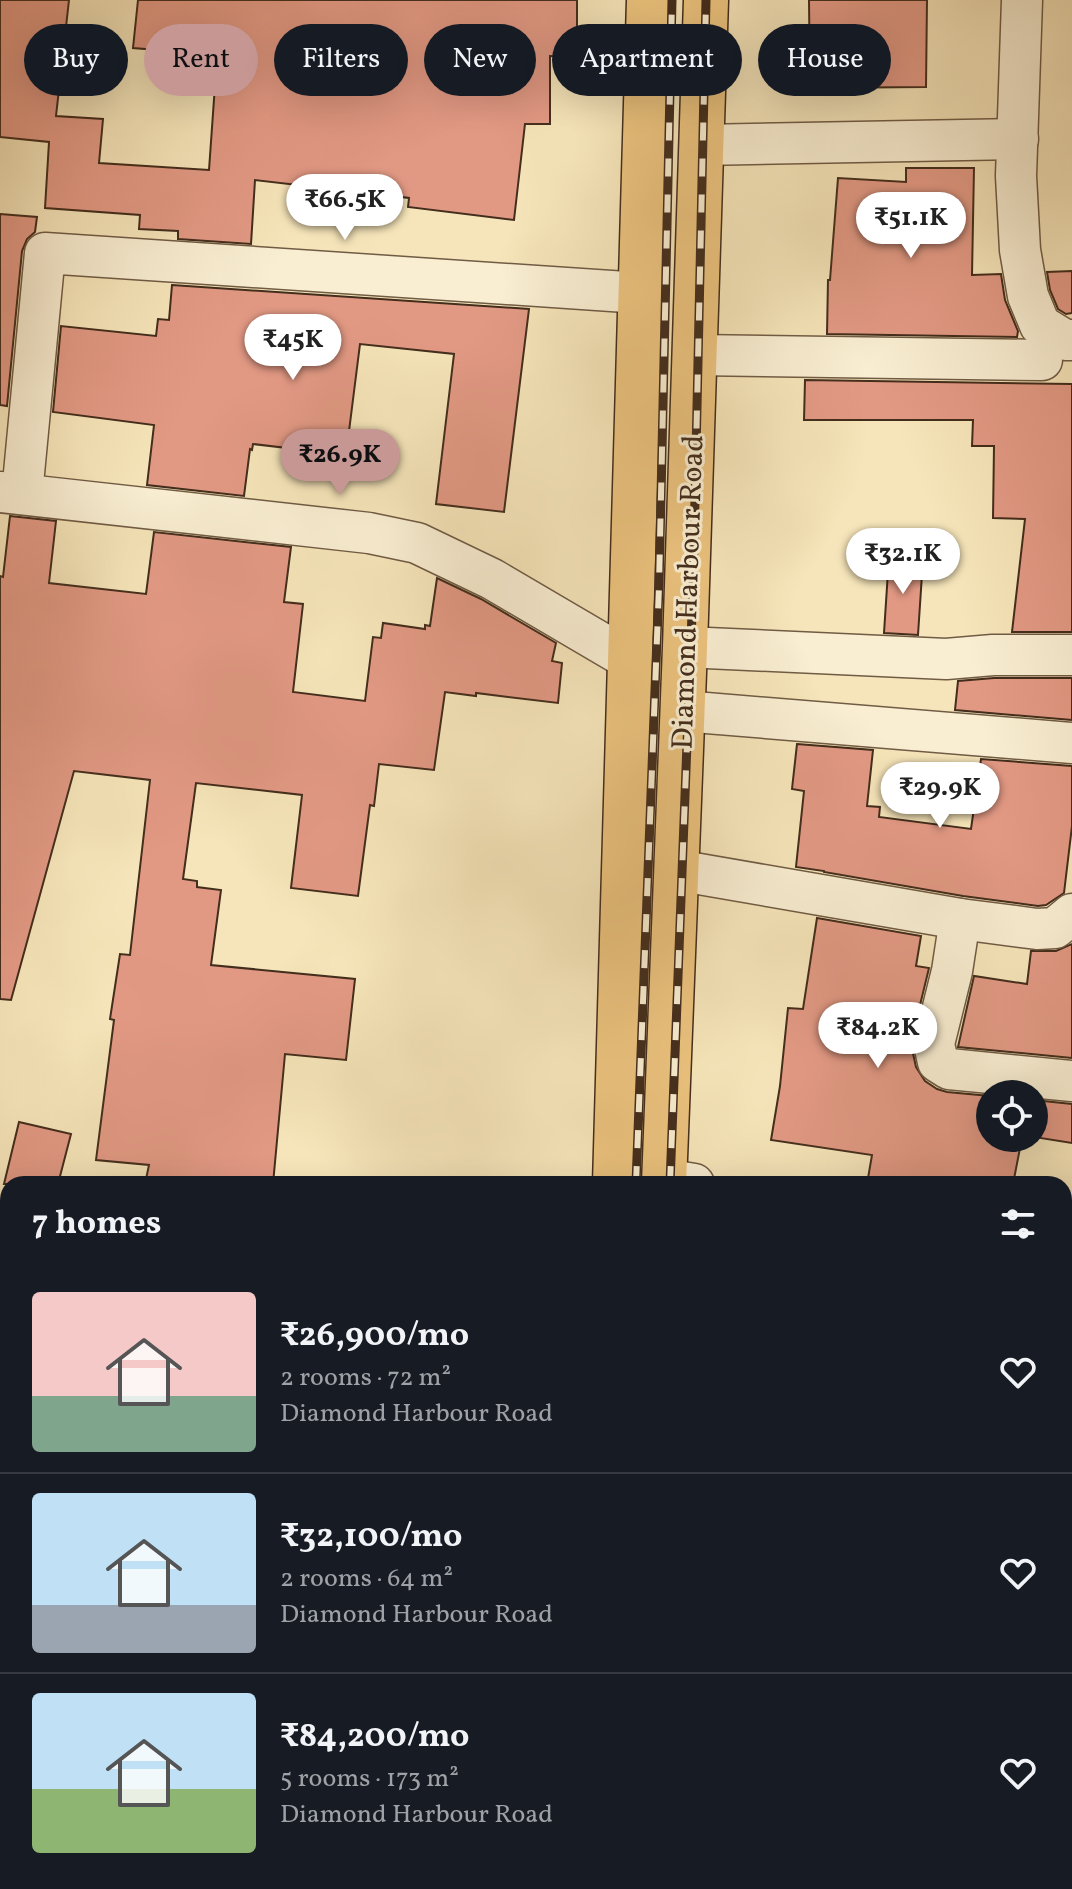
<!DOCTYPE html>
<meta charset="utf-8">
<style>
body{margin:0;font-family:Vollkorn,serif;background:#242831;color:#f1f3f6;height:100vh;display:flex;flex-direction:column;font-size:30px;white-space:nowrap}
*{box-sizing:border-box;margin:0}
p{font-size:26px;color:#9ea1a6}
.icon{flex:none;width:44px;height:44px;fill:none;stroke:currentColor;stroke-width:2;stroke-linecap:round;stroke-linejoin:round}
.map{position:relative;flex:1;overflow:hidden}
.sheet{position:absolute;left:0px;top:1176px;width:1072px;height:714px;display:flex;flex-direction:column;background:#171b24;border-radius:24px 24px 0 0;box-shadow:0 8px 32px #0002}
.sheet>*{flex:none}
.banner{position:absolute;left:24px;top:24px;width:1024px;height:72px;display:flex;gap:16px}
.tools{position:absolute;left:976px;top:1080px;display:grid;gap:16px}
.tools a{display:grid;place-items:center;width:72px;height:72px;border-radius:50%;background:#171b24;box-shadow:0 8px 32px #0002;font-size:40px}
.price{position:absolute;translate:-50% -68px;padding:0 18px;border-radius:28px;background:#fff;color:#222;font-size:26px;line-height:52px;filter:drop-shadow(0 2px 4px #0008)}
.price::after{content:'';position:absolute;left:50%;top:48px;width:24px;height:18px;margin-left:-12px;background:inherit;clip-path:polygon(0 0,100% 0,50% 100%)}
.price.selected{background:#c59692;color:#111}
ul{padding:0;list-style:none}
li{display:flex;align-items:center;gap:24px;height:200px;padding:0 32px}
li+li{border-top:2px solid #363941}
li span{display:grid;place-items:center;flex:none;width:224px;height:160px;border-radius:8px;color:#555}
li>.icon{margin-inline-start:auto}
span .icon{width:96px;height:96px;fill:#fffc;stroke-width:1}
li b{font-size:34px}
h2{display:flex;justify-content:space-between;align-items:center;height:96px;padding:0 32px;font-size:34px}
.pill{padding:0 28px;border-radius:36px;background:#171b24;box-shadow:0 8px 32px #0002;font-size:28px;line-height:72px}
.pill.selected{background:#c59692;color:#111}
.map>svg:first-child{display:block}
.building{fill:#e29984;stroke:#432d1c;stroke-width:2}
.lines{fill:none;stroke-linecap:round;stroke-linejoin:round}
.street-casing{stroke:#705b44;stroke-width:43}
.secondary-casing{stroke:#432d1c;stroke-width:47}
.highway-casing{stroke:#432d1c;stroke-width:47}
.street{stroke:#f9eed2;stroke-width:40}
.secondary{stroke:#f9eed2;stroke-width:44}
.highway{stroke:#ebc27d;stroke-width:44}
.rail-casing{stroke:#432d1c;stroke-width:9}
.rail{stroke:#f9eed2;stroke-width:6;stroke-dasharray:18;stroke-linecap:butt}
.labels{text-anchor:middle;stroke-width:6;stroke-linejoin:round;paint-order:stroke}
.street-label{font-size:30px;fill:#432d1c;stroke:#f9eed2}
</style>
<div class="map">
<svg width="1072" height="1889" viewBox="0 0 1072 1889">
<rect width="100%" height="100%" fill="#f6e5ba"/>
<filter id="stains"><feTurbulence type="fractalNoise" baseFrequency=".0025" numOctaves="4"/><feColorMatrix values="0 0 0 0 .2 0 0 0 0 .09 0 0 0 0 .02 0 0 0 .5 -.17"/></filter>
<radialGradient id="worn" r=".72"><stop offset=".6" stop-color="#630" stop-opacity="0"/><stop offset="1" stop-color="#630" stop-opacity=".3"/></radialGradient>
<g class="building">
<path d="M0 0H69L56 116 103 119 99 163 209 170 215 85 167 82 169 51 133 48 138 0H577V57L550 56V124H525L514 220 408 207 409 198 255 180 251 244 178 239V231L139 229 140 215 45 208 49 142 0 137Z"/>
<path d="M809 0H927L926 87 810 88Z"/>
<path d="M906 168H974L972 275 1001 274 1005 300 1018 331 1017 337 827 334 828 280H830L838 178 906 182Z"/>
<path d="M0 214 37 217 35 232 27 239 22 251 7 406 0 405Z"/>
<path d="M1072 271V313L1066 314 1058 309 1050 290 1047 272Z"/>
<path d="M172 285 529 309 504 512 436 504 454 354 360 344 346 455 253 444 252 450 250 449 244 496 147 485 154 425 53 412 61 326 156 336 158 319 169 320Z"/>
<path d="M805 380 1072 384V632H1012L1025 519 993 518 994 446H972L973 420H804Z"/>
<path d="M10 516 56 521 49 583 146 594 154 532 291 547 284 602 303 604 293 692 365 701 373 637 381 638 383 623 425 629V625L430 626 437 578 481 599 556 643 552 661 562 663 558 703 476 693V696L445 692 434 770 379 764 374 806 370 805 358 896 291 888 302 795 196 783 183 879 197 881V887L221 890 211 965 355 979 346 1060 285 1054 273 1184H145L149 1165 96 1160 114 1020 110 1019 120 954 130 955 150 780 74 771 11 1000 0 999V576L3 577Z"/>
<path d="M889 556 923 559 918 635 884 633Z"/>
<path d="M994 678H1072V720L955 710 958 681Z"/>
<path d="M797 744 873 750 867 806 880 807 879 817 971 829 981 759 1072 766V826L1064 893 1046 905 1038 906 963 896 824 872V871L796 867 804 791 792 789Z"/>
<path d="M817 918 921 936 916 966 929 968 912 1038V1049L916 1067 925 1081 937 1089 947 1092 990 1096V1138H1022L1013 1184H867L872 1155 771 1140 780 1086 788 1008 803 1009Z"/>
<path d="M1072 944V1058L958 1047 974 976 1027 984 1031 951H1056Z"/>
<path d="M1034 1100 1072 1104V1143L1034 1137Z"/>
<path d="M19 1122 71 1134 58 1184H4Z"/>
</g>
<g class="lines">
<g class="street-casing">
<g id="street">
<path d="M1022 0 1016 176 1020 250 1028 296 1040 325 1065 340H1072"/>
<path d="M701 145 1018 139"/>
<path d="M695 355 1042 360"/>
<path d="M0 492 369 533 417 543 492 579 630 660"/>
<path d="M22 494 45 253 641 293"/>
<path d="M685 647 946 659 993 655H1072"/>
<path d="M682 711 1072 743"/>
<path d="M676 870 960 919 1037 929 1055 928 1072 914"/>
<path d="M960 919 952 971 934 1044 938 1062 949 1069 1072 1081"/>
<path d="M664 1179 694 1184"/>
<path d="M1064 1240 1072 1242"/>
<path d="M346 1889 347 1882"/>
<path d="M382 1889 397 1882"/>
</g>
</g>
<g class="secondary-casing">
<path id="secondary" d="M0 1280 8 1282"/>
</g>
<g class="highway-casing">
<g id="highway">
<path d="M615 1184 649 0"/>
<path d="M664 1184 685 647 706 0"/>
<path d="M583 1889V1882"/>
<path d="M639 1889 640 1882"/>
</g>
</g>
<use href="#street" class="street"/>
<use href="#secondary" class="secondary"/>
<use href="#highway" class="highway"/>
<g class="rail-casing">
<g id="rail">
<path d="M636 1184 659 586 672 0"/>
<path d="M670 1184 693 588 706 0"/>
<path d="M614 1889V1882"/>
<path d="M647 1889V1882"/>
</g>
</g>
<use href="#rail" class="rail"/>
</g>
<g class="labels">
<g class="street-label">
<text transform="translate(687 592) rotate(-88)" y="10">Diamond Harbour Road</text>
</g>
</g>
<rect width="100%" height="100%" filter="url(#stains)"/>
<rect width="100%" height="100%" fill="url(#worn)"/>
</svg>
<div class="tools">
<a><svg class="icon" aria-label="locate" viewBox="0 0 24 24"><circle cx="12" cy="12" r="6"/><path d="M12 2v4M12 18v4M2 12h4M18 12h4"/></svg></a>
</div>
<b class="price" style="left:345px;top:242px">₹66.5K</b>
<b class="price" style="left:911px;top:260px">₹51.1K</b>
<b class="price" style="left:293px;top:382px">₹45K</b>
<b class="price selected" style="left:340px;top:497px">₹26.9K</b>
<b class="price" style="left:903px;top:596px">₹32.1K</b>
<b class="price" style="left:940px;top:830px">₹29.9K</b>
<b class="price" style="left:878px;top:1070px">₹84.2K</b>
<div class="banner">
<a class="pill">Buy</a>
<a class="pill selected">Rent</a>
<a class="pill">Filters</a>
<a class="pill">New</a>
<a class="pill">Apartment</a>
<a class="pill">House</a>
</div>
<section class="sheet">
<h2>7 homes<svg class="icon" aria-label="filters" viewBox="0 0 24 24"><path d="M4 7h16M4 17h16"/><circle cx="9" cy="7" r="2"/><circle cx="15" cy="17" r="2"/></svg></h2>
<ul>
<li><span style="background:linear-gradient(#f6c9c9 65%,#7fa58c 0)"><svg class="icon" aria-label="home" viewBox="0 0 24 24"><path d="M3 11l9-7 9 7M6 9v11h12V9"/></svg></span><div><b>₹26,900/mo</b><p>2 rooms · 72 m²</p><p>Diamond Harbour Road</p></div><svg class="icon" aria-label="heart" viewBox="0 0 24 24"><path d="M12 20l-8-8c-3-5 5-10 8-4 3-6 11-1 8 4z"/></svg></li>
<li><span style="background:linear-gradient(#bfe0f5 70%,#9aa5b1 0)"><svg class="icon" aria-label="home" viewBox="0 0 24 24"><path d="M3 11l9-7 9 7M6 9v11h12V9"/></svg></span><div><b>₹32,100/mo</b><p>2 rooms · 64 m²</p><p>Diamond Harbour Road</p></div><svg class="icon" aria-label="heart" viewBox="0 0 24 24"><path d="M12 20l-8-8c-3-5 5-10 8-4 3-6 11-1 8 4z"/></svg></li>
<li><span style="background:linear-gradient(#bfe0f5 60%,#8fb573 0)"><svg class="icon" aria-label="home" viewBox="0 0 24 24"><path d="M3 11l9-7 9 7M6 9v11h12V9"/></svg></span><div><b>₹84,200/mo</b><p>5 rooms · 173 m²</p><p>Diamond Harbour Road</p></div><svg class="icon" aria-label="heart" viewBox="0 0 24 24"><path d="M12 20l-8-8c-3-5 5-10 8-4 3-6 11-1 8 4z"/></svg></li>
</ul>
</section>
</div>
